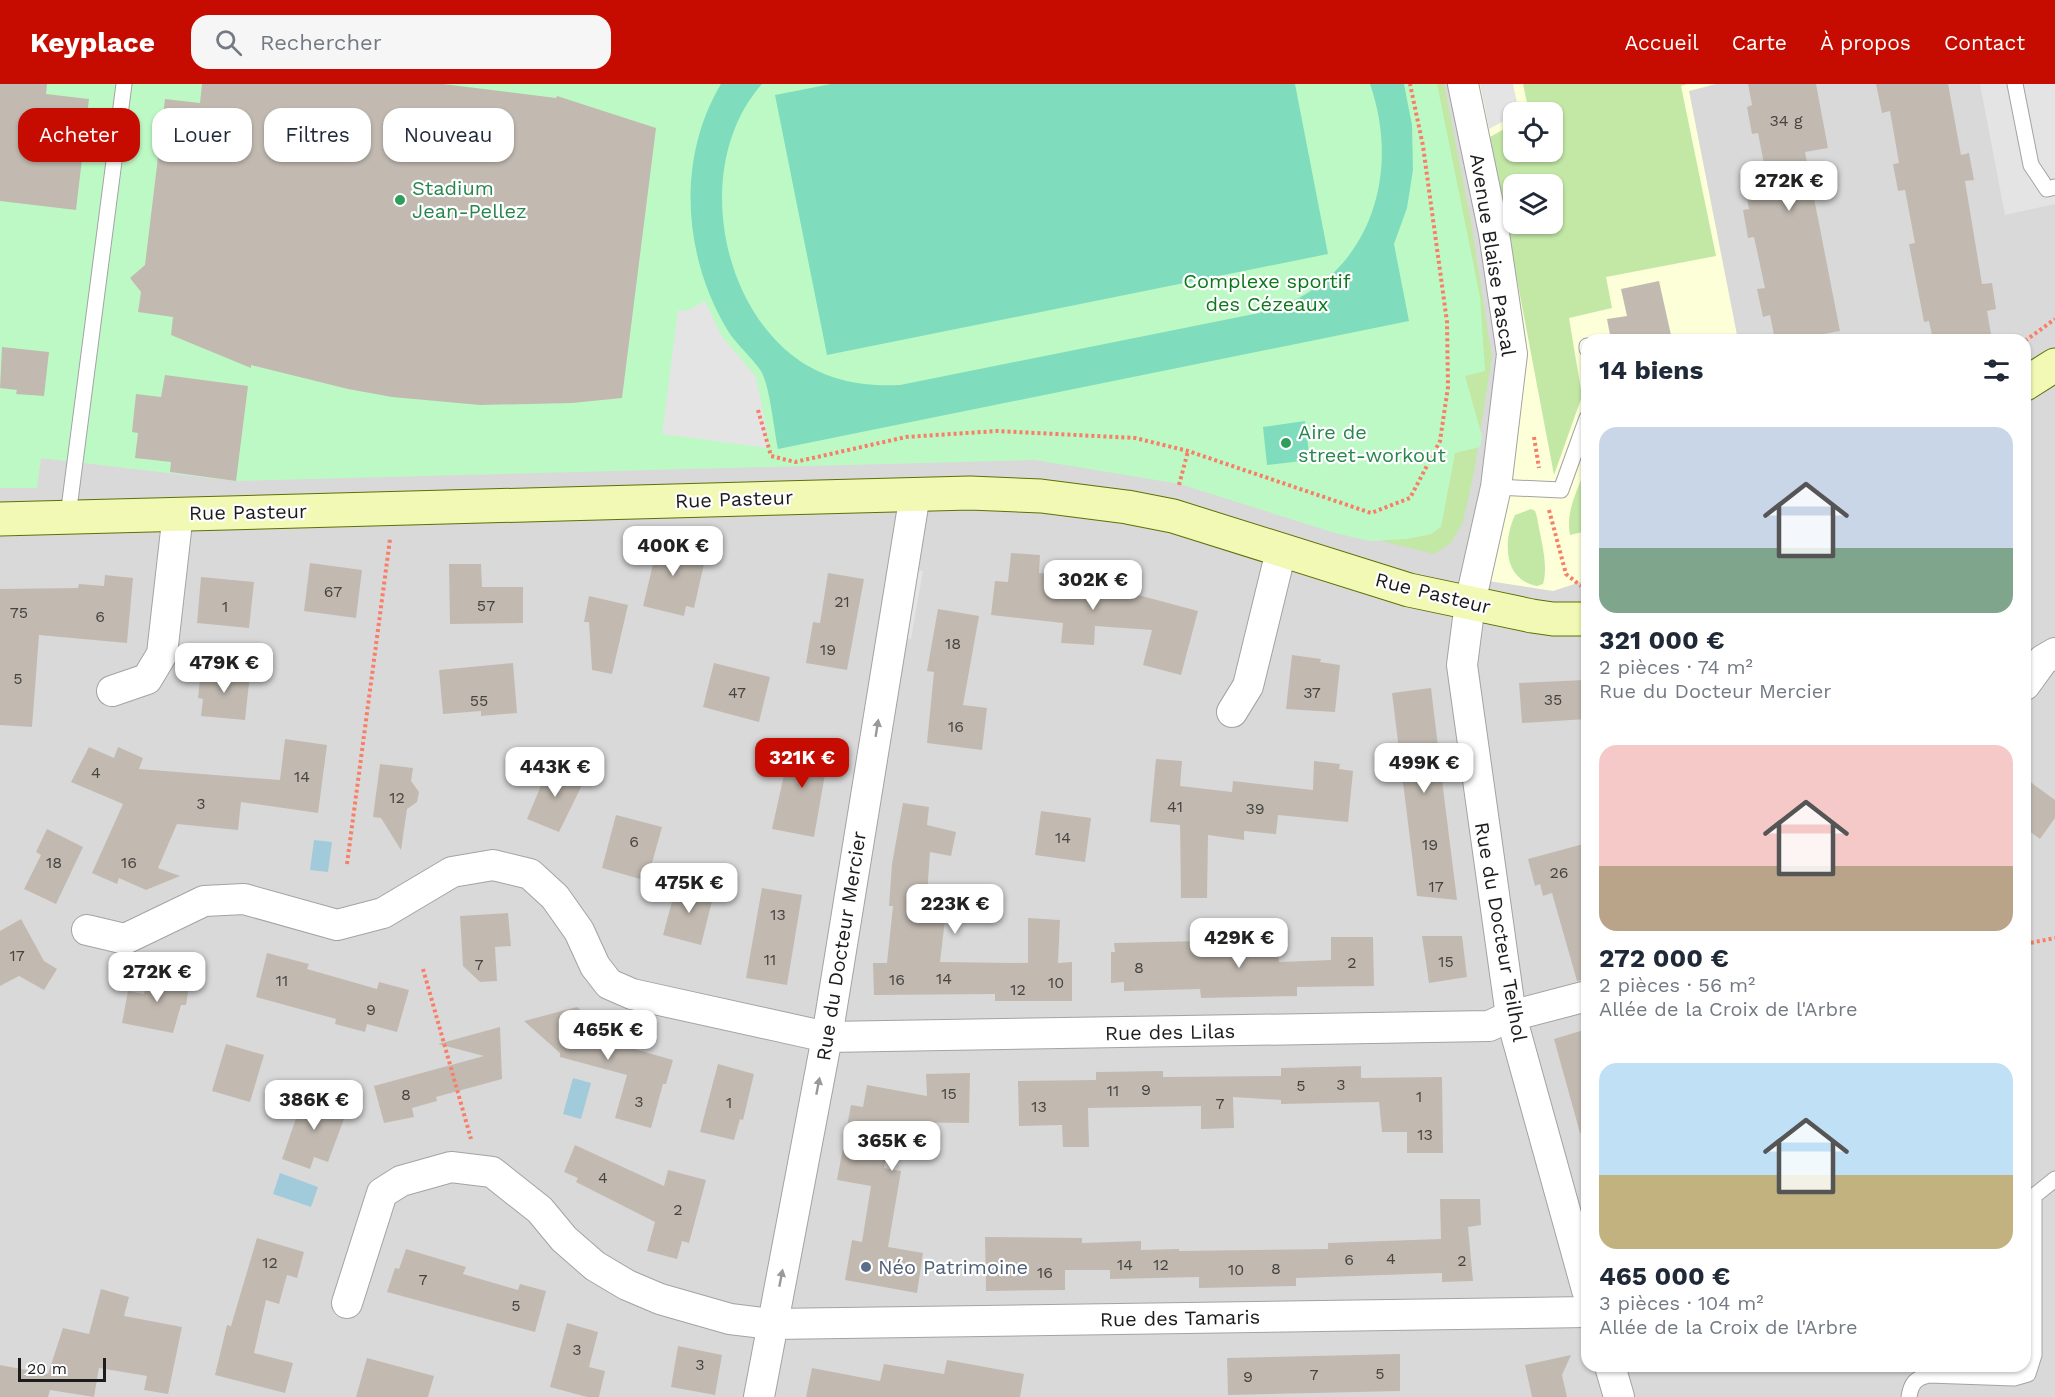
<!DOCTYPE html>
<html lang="fr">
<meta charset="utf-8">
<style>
body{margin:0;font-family:"Work Sans",sans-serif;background:#f6f6f7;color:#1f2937;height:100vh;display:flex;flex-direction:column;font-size:22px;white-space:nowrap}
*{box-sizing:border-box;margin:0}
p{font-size:20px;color:#747a83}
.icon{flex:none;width:33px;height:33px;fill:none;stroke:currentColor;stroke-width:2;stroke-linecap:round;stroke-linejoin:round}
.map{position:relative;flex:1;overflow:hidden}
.panel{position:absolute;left:1581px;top:250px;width:450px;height:1038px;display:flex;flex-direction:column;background:#fff;border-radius:18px;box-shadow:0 2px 4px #0004}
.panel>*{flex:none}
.guide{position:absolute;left:18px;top:24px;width:570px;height:54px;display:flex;gap:12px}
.fabs{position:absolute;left:1503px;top:18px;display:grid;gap:12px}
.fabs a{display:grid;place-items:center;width:60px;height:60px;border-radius:12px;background:#fff;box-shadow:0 2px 4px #0004;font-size:30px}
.scale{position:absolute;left:18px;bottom:15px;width:88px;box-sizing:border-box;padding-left:6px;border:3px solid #1c1c1c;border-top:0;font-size:16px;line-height:21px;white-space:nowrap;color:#1c1c1c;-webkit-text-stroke:4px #fff;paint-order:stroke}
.price{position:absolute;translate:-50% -51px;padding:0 14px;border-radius:12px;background:#fff;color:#222;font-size:20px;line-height:39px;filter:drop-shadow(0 2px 3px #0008)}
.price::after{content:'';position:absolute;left:50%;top:36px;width:18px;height:14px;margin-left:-9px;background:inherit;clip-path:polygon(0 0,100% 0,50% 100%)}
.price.current{background:#c60c01;color:#fff}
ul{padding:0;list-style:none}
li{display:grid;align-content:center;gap:12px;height:318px;padding:0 18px}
li span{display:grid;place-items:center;height:186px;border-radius:18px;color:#555}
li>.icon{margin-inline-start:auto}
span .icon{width:108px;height:108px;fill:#fffc;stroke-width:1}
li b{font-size:26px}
h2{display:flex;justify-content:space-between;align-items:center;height:72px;padding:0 18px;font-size:26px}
.chip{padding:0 21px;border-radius:18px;background:#fff;box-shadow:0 2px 4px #0004;font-size:21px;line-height:54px}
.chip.current{background:#c60c01;color:#fff}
header{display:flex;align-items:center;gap:36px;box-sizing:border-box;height:84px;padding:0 30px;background:#c60c01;color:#fff}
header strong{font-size:28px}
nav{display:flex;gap:33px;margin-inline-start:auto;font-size:21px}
.search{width:420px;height:54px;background:#f6f6f7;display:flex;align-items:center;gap:15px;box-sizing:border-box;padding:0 21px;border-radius:18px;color:#747a83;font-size:22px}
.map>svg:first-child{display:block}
.residential{fill:#dad9d9;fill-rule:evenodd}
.education{fill:#fdffd9;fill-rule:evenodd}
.grass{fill:#c3e8a6;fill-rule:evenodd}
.park{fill:#bdf9c5}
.pitch{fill:#7fddbe}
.parking{fill:#e4e4e4}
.water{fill:#a1cbdb}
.building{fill:#c2bab1}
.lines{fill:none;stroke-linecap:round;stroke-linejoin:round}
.lane-casing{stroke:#a3a3a3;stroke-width:17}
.street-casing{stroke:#a3a3a3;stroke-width:32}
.secondary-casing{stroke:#5f7005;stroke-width:35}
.path{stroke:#f97e67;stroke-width:4;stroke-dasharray:3 3;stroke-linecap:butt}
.lane{stroke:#fff;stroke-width:15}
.street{stroke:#fff;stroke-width:30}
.secondary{stroke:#f1f9b4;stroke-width:33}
.oneway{fill:#999}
.leisure-dot{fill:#2e9e5b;stroke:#fff;stroke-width:2}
.service-dot{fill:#5c6f8a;stroke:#fff;stroke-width:2}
.labels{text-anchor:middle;stroke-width:4.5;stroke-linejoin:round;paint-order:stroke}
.number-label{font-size:16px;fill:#464441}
.leisure-label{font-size:20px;fill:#27864d;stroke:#fff;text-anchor:start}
.street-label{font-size:20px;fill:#1c1c1c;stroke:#fff}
.park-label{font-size:20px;fill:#0c781b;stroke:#fff}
.service-label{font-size:20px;fill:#4e5e75;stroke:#fff;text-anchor:start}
</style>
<header>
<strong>Keyplace</strong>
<div class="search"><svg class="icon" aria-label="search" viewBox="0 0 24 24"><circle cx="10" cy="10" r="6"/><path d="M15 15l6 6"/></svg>Rechercher</div>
<nav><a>Accueil</a><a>Carte</a><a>À propos</a><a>Contact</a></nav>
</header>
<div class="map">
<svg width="2055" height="1313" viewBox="0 0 2055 1313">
<rect width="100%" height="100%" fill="#edeae1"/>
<path class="residential" d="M0 0H2055V1313H0ZM1514 28H1552V68H1514ZM1514 100H1552V140H1514ZM1587 256H2025V1282H1587Z"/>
<path class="education" d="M1463 0H1716L1689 7 1738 256H1587V496L1553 507 1475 495 1512 270ZM1514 28H1552V68H1514ZM1514 100H1552V140H1514Z"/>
<g class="grass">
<path d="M1415 0H1444L1471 138 1492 273 1474 388 1463 438 1451 459 1434 470 1382 457 1387 441Z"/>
<path d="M1523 0H1687L1681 2 1716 172 1606 193 1612 224 1569 234 1582 312 1554 391 1490 53 1513 40 1514 68H1552V28H1529ZM1514 100H1552V140H1514Z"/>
<path d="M1587 381V447L1570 451C1565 427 1579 403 1587 381Z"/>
<path d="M1531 425 1535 427 1537 433C1540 453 1549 480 1543 500L1537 502C1503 496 1503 457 1515 431Z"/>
</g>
<path class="park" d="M0 0H1437L1480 213 1485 287 1465 292 1482 352 1480 363 1455 369 1441 443 1431 450 1407 455 1370 457 1335 449 1180 400 1035 376 236 397 41 374 37 404H0Z"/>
<g class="pitch">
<path d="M721 0H762C694 76 717 220 800 277 830 297 865 303 900 301L1259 229C1364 203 1404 98 1370 0H1404L1412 41 1413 86 1407 124 1394 160 1409 237 778 365C774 345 770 305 762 289 758 280 736 260 728 247 683 173 676 75 721 0Z"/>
<path d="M831 0H1295L1328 170 827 271 775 11Z"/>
<path d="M1305 337 1310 376 1267 381 1263 343Z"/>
</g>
<g class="parking">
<path d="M1480 0H1513L1519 28H1514L1513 32 1489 45Z"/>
<path d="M1980 0H2055V120L2005 131Z"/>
<path d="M705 217 721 251 756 293 766 341 767 364 662 350 678 226 686 227Z"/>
<path d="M911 485 923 487 911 555 900 553Z"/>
</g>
<g class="water">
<path d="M314 756 332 758 328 788 310 786Z"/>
<path d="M573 994 591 999 581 1035 563 1030Z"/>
<path d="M280 1089 318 1103 311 1123 273 1110Z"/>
</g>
<g class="building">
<path d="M0 0H47L46 10 89 15 76 126 0 117Z"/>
<path d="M202 0H443L556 14 557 12 656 44 622 314 572 319 480 321 392 313 348 305 251 281V284L171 251 173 233 138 228 141 208 130 194 145 181 165 15 200 19Z"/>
<path d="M1748 0H1816L1828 64 1805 68 1840 247 1791 256H1775L1770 231 1763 233 1757 205 1765 204 1754 153 1748 154 1743 126 1749 125 1744 99 1767 95 1758 49 1752 50 1747 23 1752 21Z"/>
<path d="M1876 0H1948L1961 71 1969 69 1974 96 1965 97 1982 200 1992 199 1996 225 1987 227 1992 256H1933L1929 237 1924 238 1909 160 1915 159 1905 106 1898 107 1893 80 1899 79 1890 27 1882 29Z"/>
<path d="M1659 197 1671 251 1648 256H1611L1607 235 1627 232 1621 205Z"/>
<path d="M2 263 49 268 44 312 16 310 17 306 0 304Z"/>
<path d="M165 291 248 302 236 397 170 388 171 378 135 374 138 349 132 348 136 310 161 313Z"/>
<path d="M689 450 683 474 704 480 694 524 686 522 684 532 643 522 660 451Z"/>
<path d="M1011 469 1040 471 1039 489 1098 492 1097 509 1138 511 1198 527 1181 591 1143 581 1152 546 1095 542 1094 561 1061 559 1063 539 991 531 995 497 1008 498Z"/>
<path d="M310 479 362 486 356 534 304 527Z"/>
<path d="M449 480H481L482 503H523V539L450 540Z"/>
<path d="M828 489 864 495 847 586 806 579 813 538 820 539Z"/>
<path d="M105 491 133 494 127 559 39 551 32 643 0 641V505L78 504 79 500 104 502Z"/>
<path d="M201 493 254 498 249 544 197 539Z"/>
<path d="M589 512 628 521 612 590 592 586 589 538H584Z"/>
<path d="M938 525 979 532 963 621 987 624 982 666 927 659 934 588 927 587Z"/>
<path d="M1292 571 1321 575 1320 578 1340 581 1335 628 1286 625Z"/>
<path d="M513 579 517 629 481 632V627L443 630 439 586Z"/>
<path d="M714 579 770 593 759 638 703 623Z"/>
<path d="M201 586 250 590 245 636 201 632 203 615 198 614Z"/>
<path d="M1585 596 1587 635 1522 639 1519 599Z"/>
<path d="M1431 604 1442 696 1457 816 1417 812 1392 609Z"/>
<path d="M285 655 327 661 318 729 241 718 238 746 177 740 158 784 180 792 146 806 119 794 117 800 92 789 123 720 71 698 89 663 114 674 118 663 143 674 139 685 280 696Z"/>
<path d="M792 655 830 662 814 753 772 745Z"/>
<path d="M1156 675 1182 677 1180 702 1232 708 1233 697 1313 706 1314 677 1340 680 1339 685 1353 687 1348 738 1278 731 1276 750 1244 747V756L1208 751 1207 814H1181L1180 741 1150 738Z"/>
<path d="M380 680 413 684 411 697 419 708 417 718 407 725 401 766 381 734 373 733Z"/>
<path d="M550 680 585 695 559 748 527 735Z"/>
<path d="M2025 694 2055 716V734L2040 755 2025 744Z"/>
<path d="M903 719 929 723 927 741 956 748 951 772 930 768 926 825 946 827 940 878 1028 879V834L1060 836 1058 879 1072 878V917H995V910L874 911 873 879H887L893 822H889L892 780Z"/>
<path d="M1041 727 1091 734 1085 778 1035 771Z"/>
<path d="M616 731 662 743 647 797 602 784Z"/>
<path d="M47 745 83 763 56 820 24 805 41 771 36 768Z"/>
<path d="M1587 759V895L1577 897 1552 809 1543 812 1540 800 1535 802 1528 775Z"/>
<path d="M677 799 714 809 701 861 663 851Z"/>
<path d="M762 804 802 811 787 901 746 894Z"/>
<path d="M508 829 511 862 495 863 497 897 480 898 463 882 460 832Z"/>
<path d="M21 835 44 877 57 885 44 906 19 892 0 902V847Z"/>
<path d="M1422 852H1462L1467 893 1429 899Z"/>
<path d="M1331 853H1373L1374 902 1297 903V912L1201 914 1200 905 1124 907V898L1111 899V868H1115L1114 859 1201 857V869L1278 866 1279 878 1331 876Z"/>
<path d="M267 869 309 880 307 885 377 905 379 898 409 906 397 948 367 940 365 948 335 940 336 935 256 913Z"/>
<path d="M148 888 190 896 186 921H181L173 949 122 939 128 907 144 910Z"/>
<path d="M577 923 608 950 606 957 673 976 666 1000H663L651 1044 615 1034 627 991 560 973V969L524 937Z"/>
<path d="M500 943 502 995 436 1013 437 1017 412 1024 414 1033 384 1039 374 1002 484 972 438 960Z"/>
<path d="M1587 945V1048L1580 1049 1554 955Z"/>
<path d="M226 960 264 971 250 1018 212 1007Z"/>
<path d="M718 980 754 990 743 1036 740 1035 734 1056 700 1048Z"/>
<path d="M1361 982V994L1442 993 1443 1069H1407V1048H1382L1379 1018 1281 1020V1016L1233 1013 1234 1044 1201 1045V1022L1088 1024 1089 1063H1063L1062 1041 1019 1042 1018 997 1096 996V988L1163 987V993L1281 992V984Z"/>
<path d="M970 989 969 1039 893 1038 884 1084 901 1087 888 1163 923 1169 917 1209 845 1196 852 1156 862 1158 871 1102 837 1096 851 1021 863 1023 867 1001 927 1012 926 990Z"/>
<path d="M305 1008 348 1024 328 1078 314 1073 310 1085 282 1075Z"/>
<path d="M575 1061 664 1102 668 1086 706 1096 689 1159 682 1157 677 1175 647 1167 655 1138 576 1098 578 1094 564 1088Z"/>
<path d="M1440 1115H1480L1481 1141 1468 1143 1473 1197 1442 1198V1189L1296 1194V1202L1199 1204V1193L1110 1195V1186H1065V1206L986 1207 985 1153 1082 1154V1159L1141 1157V1166L1179 1165V1167L1328 1165V1159L1441 1155Z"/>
<path d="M257 1154 304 1168 297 1194 287 1191 279 1220 266 1216 254 1269 293 1279 285 1309 215 1291 227 1241 231 1242Z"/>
<path d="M406 1165 466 1183 463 1190 518 1206 520 1200 546 1207 535 1248 387 1208 395 1184 399 1185Z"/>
<path d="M101 1205 129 1213 124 1232 182 1243 168 1310 144 1306 147 1292 99 1284 94 1313 50 1306 48 1313H0V1281L48 1290 63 1244 89 1250Z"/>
<path d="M567 1239 598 1248 589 1283 605 1287 599 1313H587L550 1303Z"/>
<path d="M678 1262 722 1271 715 1311 671 1303Z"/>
<path d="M1400 1270V1307L1228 1311 1227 1274Z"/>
<path d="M1571 1271 1562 1291 1567 1313H1532L1525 1281Z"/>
<path d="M367 1274 434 1292 428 1313H356Z"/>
<path d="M947 1276 1024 1290 1020 1313H806L812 1284 880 1297 884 1280 944 1290Z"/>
</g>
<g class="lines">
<g class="lane-casing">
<g id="lane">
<path d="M2015 0 2031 81 2047 105 2055 103"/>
<path d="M1587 262V265"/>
<path d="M1496 403 1561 406 1587 334"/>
<path d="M68 432 124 0"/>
<path d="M1909 1313C1911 1299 1916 1294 1929 1291L2014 1294 2028 1290 2034 1271V1112L2055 1095"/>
</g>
</g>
<g class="street-casing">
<g id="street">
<path d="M1463 0 1494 149 1512 270 1496 403 1470 519 1462 581 1511 932 1587 1206"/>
<path d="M2025 601 2043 576 2055 569"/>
<path d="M112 607 147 595 162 570 178 429"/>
<path d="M1232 628 1248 602 1281 467"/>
<path d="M87 846 125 855 204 817 244 815 337 841 383 829 452 788 493 781 530 790 555 813 579 847 595 882 609 900 632 910 827 953 1489 942 1511 932 1587 912"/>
<path d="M347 1219 382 1109 401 1097 451 1083 492 1088 540 1126 564 1155 595 1182 627 1201 660 1215 730 1235 772 1240 1587 1228"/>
<path d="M1610 1282 1619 1313"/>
<path d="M759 1313 827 953 915 410"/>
</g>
</g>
<g class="secondary-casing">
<g id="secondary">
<path d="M2025 300 2055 281"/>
<path d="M0 435 970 409 1041 412 1127 423 1173 432 1409 506 1532 532 1553 535H1587"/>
</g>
</g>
<g class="path">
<path d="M2025 257 2055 235"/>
<path d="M758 326 771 372 795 378 906 353 997 347 1135 354 1188 367 1371 429 1410 414 1440 357 1448 303 1447 238 1423 62 1410 0"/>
<path d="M1534 353 1539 384"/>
<path d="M1179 401 1188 367"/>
<path d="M1549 426 1566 490 1581 502"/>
<path d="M347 780 390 455"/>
<path d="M2025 860 2055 854"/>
<path d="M423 885 471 1055"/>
</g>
<use href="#lane" class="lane"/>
<use href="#street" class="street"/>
<use href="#secondary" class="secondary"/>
</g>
<defs><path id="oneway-solid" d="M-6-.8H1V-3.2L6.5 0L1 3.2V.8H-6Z" transform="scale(1.5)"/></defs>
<g class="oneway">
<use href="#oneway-solid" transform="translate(877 644) rotate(-81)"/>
<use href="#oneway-solid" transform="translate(818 1002) rotate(-79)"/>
<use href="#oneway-solid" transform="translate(781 1194) rotate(-79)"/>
</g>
<g class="leisure-dot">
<circle cx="400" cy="116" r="6"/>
<circle cx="1286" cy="359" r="6"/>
</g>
<circle class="service-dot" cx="866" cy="1183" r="6"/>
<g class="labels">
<g class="number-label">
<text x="1786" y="42">34 g</text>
<text x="333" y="513">67</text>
<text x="842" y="523">21</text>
<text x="486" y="527">57</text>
<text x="225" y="528">1</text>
<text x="19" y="534">75</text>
<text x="100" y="538">6</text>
<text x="953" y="565">18</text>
<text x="828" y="571">19</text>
<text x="18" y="600">5</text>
<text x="737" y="614">47</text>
<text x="1312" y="614">37</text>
<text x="1553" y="621">35</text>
<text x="479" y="622">55</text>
<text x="956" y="648">16</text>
<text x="96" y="694">4</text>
<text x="302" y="698">14</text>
<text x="397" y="719">12</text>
<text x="201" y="725">3</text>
<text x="1175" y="728">41</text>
<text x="1255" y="730">39</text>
<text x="1063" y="759">14</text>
<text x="634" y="763">6</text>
<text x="1430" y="766">19</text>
<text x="54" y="784">18</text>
<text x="129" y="784">16</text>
<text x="1559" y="794">26</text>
<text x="1436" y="808">17</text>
<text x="778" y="836">13</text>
<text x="17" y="877">17</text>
<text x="770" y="881">11</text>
<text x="1446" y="883">15</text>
<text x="1352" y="884">2</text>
<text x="479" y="886">7</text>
<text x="1139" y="889">8</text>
<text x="944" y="900">14</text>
<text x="897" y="901">16</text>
<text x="282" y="902">11</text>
<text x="1056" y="904">10</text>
<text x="1018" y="911">12</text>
<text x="371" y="931">9</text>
<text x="1341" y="1006">3</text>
<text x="1301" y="1007">5</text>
<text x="1146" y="1011">9</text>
<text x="1113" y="1012">11</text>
<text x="949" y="1015">15</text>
<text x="406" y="1016">8</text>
<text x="1419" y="1018">1</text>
<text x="639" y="1023">3</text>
<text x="729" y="1024">1</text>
<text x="1220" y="1025">7</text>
<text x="1039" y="1028">13</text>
<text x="1425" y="1056">13</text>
<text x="603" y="1099">4</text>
<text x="678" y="1131">2</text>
<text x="1391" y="1180">4</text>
<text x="1349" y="1181">6</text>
<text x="1462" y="1182">2</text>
<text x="270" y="1184">12</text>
<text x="1125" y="1186">14</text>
<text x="1161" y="1186">12</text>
<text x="1276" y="1190">8</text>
<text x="1236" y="1191">10</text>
<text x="1045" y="1194">16</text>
<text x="423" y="1201">7</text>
<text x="516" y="1227">5</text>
<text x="577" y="1271">3</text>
<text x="700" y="1286">3</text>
<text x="1380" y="1295">5</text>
<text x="1314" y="1296">7</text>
<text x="1248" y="1298">9</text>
</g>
<g class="leisure-label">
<text x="412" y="111">Stadium<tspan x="412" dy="23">Jean-Pellez</tspan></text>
<text x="1298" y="355">Aire de<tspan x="1298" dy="23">street-workout</tspan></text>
</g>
<g class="street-label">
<text transform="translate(1493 171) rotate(81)" y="7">Avenue Blaise Pascal</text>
<text transform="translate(734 415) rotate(-2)" y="7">Rue Pasteur</text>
<text transform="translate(248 428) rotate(-1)" y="7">Rue Pasteur</text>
<text transform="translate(1433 509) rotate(14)" y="7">Rue Pasteur</text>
<text transform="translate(1501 848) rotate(80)" y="7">Rue du Docteur Teilhol</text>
<text transform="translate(841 862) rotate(-81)" y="7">Rue du Docteur Mercier</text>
<text transform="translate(1170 948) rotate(-1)" y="7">Rue des Lilas</text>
<text transform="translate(1180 1234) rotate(-1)" y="7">Rue des Tamaris</text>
</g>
<g class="park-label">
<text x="1267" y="204">Complexe sportif<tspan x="1267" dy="23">des Cézeaux</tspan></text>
</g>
<g class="service-label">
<text x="878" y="1190">Néo Patrimoine</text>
</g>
</g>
</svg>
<div class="fabs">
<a><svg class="icon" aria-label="locate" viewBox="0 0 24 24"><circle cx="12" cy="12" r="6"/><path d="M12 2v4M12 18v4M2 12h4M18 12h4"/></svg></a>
<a><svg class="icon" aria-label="layers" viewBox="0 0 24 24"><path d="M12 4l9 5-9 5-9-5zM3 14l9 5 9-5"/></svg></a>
</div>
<div class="scale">20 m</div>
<b class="price" style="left:1789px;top:128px">272K €</b>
<b class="price" style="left:673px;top:493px">400K €</b>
<b class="price" style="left:1093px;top:527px">302K €</b>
<b class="price" style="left:224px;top:610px">479K €</b>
<b class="price current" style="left:802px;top:705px">321K €</b>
<b class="price" style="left:1424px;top:710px">499K €</b>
<b class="price" style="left:555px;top:714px">443K €</b>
<b class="price" style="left:689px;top:830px">475K €</b>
<b class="price" style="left:955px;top:851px">223K €</b>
<b class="price" style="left:1239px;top:885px">429K €</b>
<b class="price" style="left:157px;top:919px">272K €</b>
<b class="price" style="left:608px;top:977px">465K €</b>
<b class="price" style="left:314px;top:1047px">386K €</b>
<b class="price" style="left:892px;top:1088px">365K €</b>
<div class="guide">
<a class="chip current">Acheter</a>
<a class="chip">Louer</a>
<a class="chip">Filtres</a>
<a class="chip">Nouveau</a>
</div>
<section class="panel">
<h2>14 biens<svg class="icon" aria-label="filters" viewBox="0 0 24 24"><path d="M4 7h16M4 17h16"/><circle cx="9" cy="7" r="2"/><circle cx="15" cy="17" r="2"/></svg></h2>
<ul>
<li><span style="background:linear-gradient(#c9d6e8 65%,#7fa58c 0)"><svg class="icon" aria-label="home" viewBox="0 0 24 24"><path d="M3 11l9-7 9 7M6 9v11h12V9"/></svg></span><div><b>321 000 €</b><p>2 pièces · 74 m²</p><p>Rue du Docteur Mercier</p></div></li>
<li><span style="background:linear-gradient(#f6c9c9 65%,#b9a48a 0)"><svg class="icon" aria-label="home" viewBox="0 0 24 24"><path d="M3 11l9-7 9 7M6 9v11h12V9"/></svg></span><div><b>272 000 €</b><p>2 pièces · 56 m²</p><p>Allée de la Croix de l'Arbre</p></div></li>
<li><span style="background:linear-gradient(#bfe0f5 60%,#c2b280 0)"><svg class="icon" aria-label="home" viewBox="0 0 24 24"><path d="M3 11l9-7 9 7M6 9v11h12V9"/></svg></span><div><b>465 000 €</b><p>3 pièces · 104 m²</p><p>Allée de la Croix de l'Arbre</p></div></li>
</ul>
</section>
</div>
